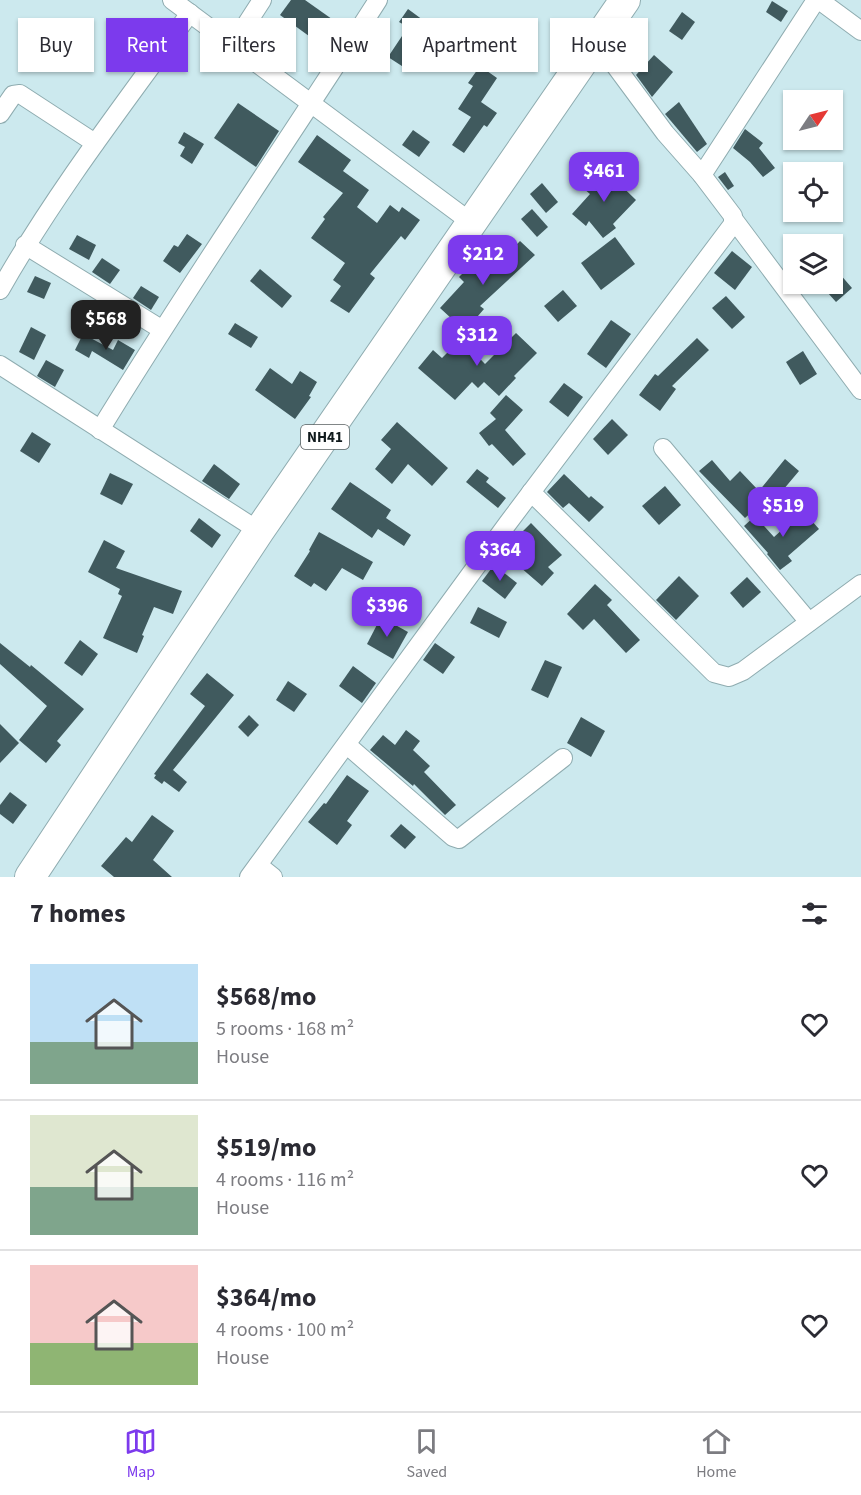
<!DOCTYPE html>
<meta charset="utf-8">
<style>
body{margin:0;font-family:"Source Sans 3",sans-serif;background:#f2f2f3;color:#2b2b33;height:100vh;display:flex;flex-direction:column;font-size:22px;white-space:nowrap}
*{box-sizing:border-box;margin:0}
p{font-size:20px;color:#7c7c81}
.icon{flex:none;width:33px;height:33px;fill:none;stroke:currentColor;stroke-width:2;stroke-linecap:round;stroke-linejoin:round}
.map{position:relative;height:877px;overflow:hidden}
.drawer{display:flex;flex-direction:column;background:#fff;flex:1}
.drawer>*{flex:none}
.hud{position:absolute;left:18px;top:18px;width:825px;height:54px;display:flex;gap:12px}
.needle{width:39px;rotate:55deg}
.buttons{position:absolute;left:783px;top:90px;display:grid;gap:12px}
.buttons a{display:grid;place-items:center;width:60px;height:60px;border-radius:0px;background:#fff;box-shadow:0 2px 4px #0004;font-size:30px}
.price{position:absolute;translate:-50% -51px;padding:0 14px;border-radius:12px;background:#7c3aed;color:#fff;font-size:20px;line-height:39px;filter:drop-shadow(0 2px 3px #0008)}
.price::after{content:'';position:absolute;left:50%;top:36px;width:18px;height:14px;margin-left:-9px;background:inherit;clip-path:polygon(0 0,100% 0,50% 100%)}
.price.selected{background:#222;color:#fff}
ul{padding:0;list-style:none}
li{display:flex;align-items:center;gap:18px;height:150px;padding:0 30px}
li+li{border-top:2px solid #e1e1e2}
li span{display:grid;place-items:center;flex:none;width:168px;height:120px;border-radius:0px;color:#555}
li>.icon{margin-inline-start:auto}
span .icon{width:72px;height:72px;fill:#fffc;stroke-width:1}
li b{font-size:26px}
h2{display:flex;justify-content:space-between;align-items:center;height:72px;padding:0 30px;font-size:26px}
.pill{padding:0 21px;border-radius:0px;background:#fff;box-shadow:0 2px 4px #0004;font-size:21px;line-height:54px}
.pill.selected{background:#7c3aed;color:#fff}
.tabs{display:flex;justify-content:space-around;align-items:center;height:84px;border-top:2px solid #e1e1e2;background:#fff;font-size:16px;color:#7c7c81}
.tabs a{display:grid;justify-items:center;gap:3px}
.tabs .selected{color:#7c3aed}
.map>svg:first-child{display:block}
.building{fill:#405a5e}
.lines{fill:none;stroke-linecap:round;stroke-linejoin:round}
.minor-casing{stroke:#8facb0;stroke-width:20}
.trunk-casing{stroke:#8facb0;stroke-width:32}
.minor{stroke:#fff;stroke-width:18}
.trunk{stroke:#fff;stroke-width:30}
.labels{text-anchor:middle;stroke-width:6;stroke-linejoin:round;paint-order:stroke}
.shield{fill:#fff;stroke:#585f60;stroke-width:1.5}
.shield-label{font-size:15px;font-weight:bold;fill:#101a1c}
</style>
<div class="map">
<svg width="861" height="877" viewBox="0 0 861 877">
<rect width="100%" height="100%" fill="#cce9ee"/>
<g class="building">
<path d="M291 0H305L346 29 331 52 280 15Z"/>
<path d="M772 1 788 11 781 22 766 12Z"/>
<path d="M408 9 427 23 411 47 417 51 405 68 388 57 408 27 399 22Z"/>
<path d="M682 12 695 22 682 40 669 31Z"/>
<path d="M654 55 673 72 652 97 636 75Z"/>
<path d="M480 66 497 78 481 102 497 113 487 127 484 125 464 153 452 145 471 117 458 109 473 86 468 83Z"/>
<path d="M679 102 707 144 697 152 665 114Z"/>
<path d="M238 103 279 131 256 167 214 138Z"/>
<path d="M745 129 763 143 759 148 775 168 763 177 750 162 733 148Z"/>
<path d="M413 130 430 142 419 157 402 145Z"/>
<path d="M184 132 204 144 192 164 180 156 185 147 178 143Z"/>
<path d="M317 135 351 160 343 171 369 190 357 207 377 223 390 205 399 212 402 207 420 220 405 240 401 236 370 274 375 278 349 313 330 301 341 286 333 280 345 263 311 238 325 219 323 217 343 193 298 162Z"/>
<path d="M603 168 636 200 613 224 616 228 603 238 589 221 586 226 572 214 590 194 583 188Z"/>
<path d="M725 172 734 186 728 190 718 177Z"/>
<path d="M542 183 558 202 546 213 530 194Z"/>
<path d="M532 209 548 227 537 237 521 219Z"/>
<path d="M187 234 202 244 180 273 163 261 174 245 178 247Z"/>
<path d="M77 235 96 245 89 260 69 249Z"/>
<path d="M615 237 635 264 601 290 581 263Z"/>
<path d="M520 241 535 255 480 306 484 309 465 331 440 308 464 282 459 277 477 259 491 272Z"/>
<path d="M732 251 752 267 735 290 714 273Z"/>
<path d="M102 258 120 270 110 284 92 272Z"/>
<path d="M832 265 852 288 836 302 820 284H832Z"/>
<path d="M260 269 292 296 282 308 250 281Z"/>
<path d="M35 276 51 283 44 299 27 292Z"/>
<path d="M141 286 159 297 151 310 133 298Z"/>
<path d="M563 290 577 306 558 322 544 306Z"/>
<path d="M726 296 745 317 732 329 712 308Z"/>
<path d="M611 320 631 334 606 368 587 354Z"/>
<path d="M235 323 258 337 251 348 228 334Z"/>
<path d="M31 327 46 335 34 360 19 352Z"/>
<path d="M516 333 537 353 514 376 516 378 499 396 484 382 478 388 472 382 455 400 418 368 433 350 442 358 461 339 485 364Z"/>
<path d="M83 334 113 350 118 340 135 350 123 370 92 351 89 358 75 350Z"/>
<path d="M697 338 709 350 672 386 676 389 660 411 639 395 655 374 658 376Z"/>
<path d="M803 351 817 374 800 385 786 362Z"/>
<path d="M46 360 64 370 55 387 37 376Z"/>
<path d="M270 368 292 384 300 371 317 382 309 396 311 397 295 419 255 390Z"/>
<path d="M564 383 583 397 568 417 549 402Z"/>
<path d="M506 395 523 410 505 430 526 454 513 466 492 444 489 446 479 433 496 419 490 413Z"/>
<path d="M612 419 628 435 608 455 593 439Z"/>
<path d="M397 422 448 468 432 486 408 464 392 484 375 469 391 449 381 440Z"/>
<path d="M32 432 51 444 39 463 20 451Z"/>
<path d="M785 459 799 471 783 490 779 487 745 518 699 471 712 460 730 481 740 471 759 491Z"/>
<path d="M214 464 240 484 229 499 202 481Z"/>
<path d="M477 469 489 478 486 482 506 498 498 508 466 482Z"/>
<path d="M110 473 133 484 122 505 100 494Z"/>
<path d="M564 474 589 498 591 496 604 507 589 522 569 503 563 508 547 492Z"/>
<path d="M350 482 391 510 386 518 411 535 404 546 378 529 372 538 331 509Z"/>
<path d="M665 486 681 505 659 525 642 506Z"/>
<path d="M803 511 819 529 788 556 792 561 780 570 767 554 768 553 744 526 755 516 774 537Z"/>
<path d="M199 518 221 535 212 548 190 531Z"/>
<path d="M531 523 562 555 548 567 554 573 542 586 520 567 534 552 518 536Z"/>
<path d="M319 532 373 562 363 580 342 568 326 591 314 583 311 587 294 576 310 551 309 550Z"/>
<path d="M104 540 125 551 116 568 182 591 173 614 154 607 142 635 144 636 137 653 103 638 122 596 118 594 120 589 88 572Z"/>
<path d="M494 565 517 583 505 599 482 581Z"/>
<path d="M679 576 699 596 676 620 656 600Z"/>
<path d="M747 577 761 592 743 608 730 593Z"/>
<path d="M595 584 612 600 607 605 640 640 626 653 594 619 583 630 567 614Z"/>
<path d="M478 607 507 622 499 638 470 623Z"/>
<path d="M381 617 408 632 393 659 367 644Z"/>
<path d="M80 640 98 654 82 676 64 663Z"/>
<path d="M0 643 30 667 31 665 84 709 57 741 61 745 46 763 19 740 47 706 0 664Z"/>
<path d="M435 643 455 657 443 674 423 660Z"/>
<path d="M545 660 562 667 548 698 531 690Z"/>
<path d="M353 666 376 683 362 703 339 686Z"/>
<path d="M207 673 234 695 173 770 187 782 179 792 164 781 162 784 154 778 156 775 154 774 205 706 190 694Z"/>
<path d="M288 681 307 694 294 712 276 700Z"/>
<path d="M249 715 259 725 248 737 238 727Z"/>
<path d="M581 717 605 731 591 757 567 743Z"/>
<path d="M0 724 19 743 0 763Z"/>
<path d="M406 730 420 741 413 750 430 766 424 772 456 805 445 815 414 784 413 786 370 750 383 735 395 745Z"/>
<path d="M347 775 369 791 347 821 352 825 337 845 308 822 324 803 326 804Z"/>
<path d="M10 792 27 805 13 824 0 814V805Z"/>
<path d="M152 815 174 831 153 860 172 877H114L101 866 126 837 132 842Z"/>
<path d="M401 824 416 837 405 849 390 836Z"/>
</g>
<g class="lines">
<g class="minor-casing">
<g id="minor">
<path d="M172 0 472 223"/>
<path d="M819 0 861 31"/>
<path d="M233 45 262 0"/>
<path d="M0 114 13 95 20 94 95 143"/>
<path d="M702 175 816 0"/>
<path d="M734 220 861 390"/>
<path d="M25 245 161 329"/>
<path d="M0 290C55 193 124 104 190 13"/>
<path d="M0 365 259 531"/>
<path d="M100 430C189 284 286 144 378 0"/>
<path d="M663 448 809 622"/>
<path d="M531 492 714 673 729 677 743 671 861 584"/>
<path d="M347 745 453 837 459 839 563 758"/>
<path d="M258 865 273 877"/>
<path d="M249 877 508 523 733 224V216L702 175 665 133 597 41"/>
</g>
</g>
<g class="trunk-casing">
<path id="trunk" d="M30 877 259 531 625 0"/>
</g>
<use href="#minor" class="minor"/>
<use href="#trunk" class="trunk"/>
</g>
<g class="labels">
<rect class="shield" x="301" y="425" width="48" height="24" rx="4.5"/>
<g class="shield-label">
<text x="325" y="442">NH41</text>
</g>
</g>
</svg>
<div class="buttons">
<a><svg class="needle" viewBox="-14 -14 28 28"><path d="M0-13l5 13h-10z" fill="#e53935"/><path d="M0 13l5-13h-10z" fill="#7c7c81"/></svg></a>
<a><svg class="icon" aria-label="locate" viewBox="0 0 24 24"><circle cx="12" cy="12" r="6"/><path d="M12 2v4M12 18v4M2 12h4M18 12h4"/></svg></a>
<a><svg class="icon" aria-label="layers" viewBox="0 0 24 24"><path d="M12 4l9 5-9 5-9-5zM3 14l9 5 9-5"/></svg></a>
</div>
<b class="price" style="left:604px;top:203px">$461</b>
<b class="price" style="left:483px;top:286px">$212</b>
<b class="price selected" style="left:106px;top:351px">$568</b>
<b class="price" style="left:477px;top:367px">$312</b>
<b class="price" style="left:783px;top:538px">$519</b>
<b class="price" style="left:500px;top:582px">$364</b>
<b class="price" style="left:387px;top:638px">$396</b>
<div class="hud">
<a class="pill">Buy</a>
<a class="pill selected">Rent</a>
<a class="pill">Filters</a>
<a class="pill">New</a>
<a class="pill">Apartment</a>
<a class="pill">House</a>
</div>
</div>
<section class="drawer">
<h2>7 homes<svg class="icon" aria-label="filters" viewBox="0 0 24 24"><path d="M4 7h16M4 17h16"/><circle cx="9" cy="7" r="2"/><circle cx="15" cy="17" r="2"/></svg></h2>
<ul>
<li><span style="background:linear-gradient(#bfe0f5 65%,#7fa58c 0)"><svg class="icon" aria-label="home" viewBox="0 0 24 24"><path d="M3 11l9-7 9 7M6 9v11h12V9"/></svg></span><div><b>$568/mo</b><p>5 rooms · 168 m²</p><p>House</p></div><svg class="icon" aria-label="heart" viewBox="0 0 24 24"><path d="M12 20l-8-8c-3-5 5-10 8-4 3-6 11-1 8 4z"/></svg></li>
<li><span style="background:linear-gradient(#dfe7d0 60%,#7fa58c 0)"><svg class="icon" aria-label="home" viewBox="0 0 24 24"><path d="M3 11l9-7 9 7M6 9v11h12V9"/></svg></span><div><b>$519/mo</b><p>4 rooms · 116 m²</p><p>House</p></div><svg class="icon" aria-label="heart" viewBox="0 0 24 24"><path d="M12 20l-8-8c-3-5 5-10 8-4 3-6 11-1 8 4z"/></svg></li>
<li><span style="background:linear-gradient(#f6c9c9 65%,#8fb573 0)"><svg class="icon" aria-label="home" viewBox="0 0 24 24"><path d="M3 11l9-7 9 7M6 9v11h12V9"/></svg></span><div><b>$364/mo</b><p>4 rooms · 100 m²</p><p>House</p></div><svg class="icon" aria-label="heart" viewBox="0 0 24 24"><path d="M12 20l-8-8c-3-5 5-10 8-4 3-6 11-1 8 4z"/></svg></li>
</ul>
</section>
<nav class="tabs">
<a class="selected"><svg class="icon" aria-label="map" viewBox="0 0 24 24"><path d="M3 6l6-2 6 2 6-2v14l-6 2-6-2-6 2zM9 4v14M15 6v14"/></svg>Map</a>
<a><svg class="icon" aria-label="saved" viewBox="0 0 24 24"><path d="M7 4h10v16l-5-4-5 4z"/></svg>Saved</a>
<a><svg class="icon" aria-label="home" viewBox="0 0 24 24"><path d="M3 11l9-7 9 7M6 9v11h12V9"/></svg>Home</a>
</nav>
